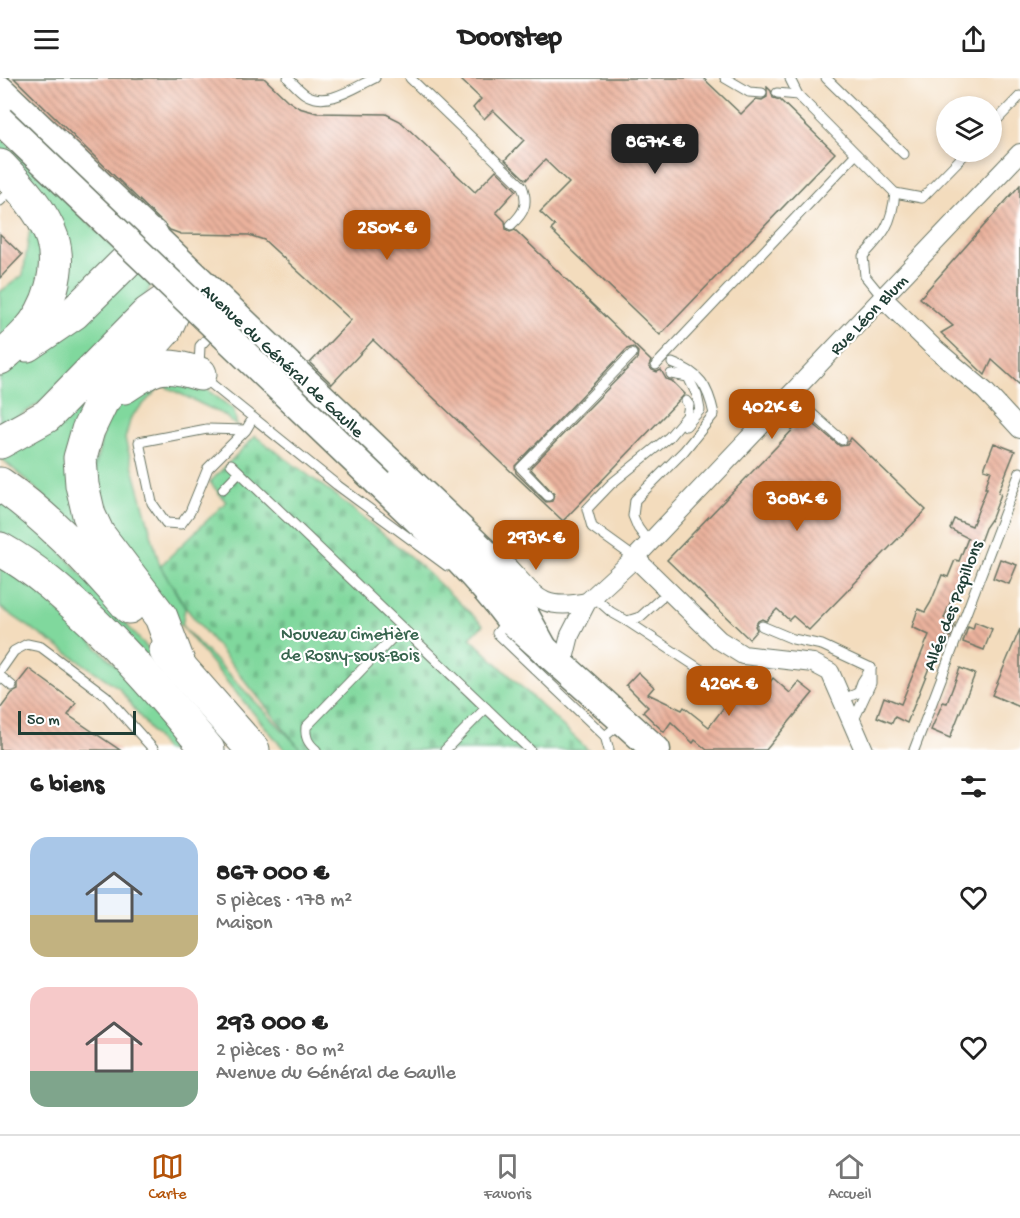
<!DOCTYPE html>
<html lang="fr">
<meta charset="utf-8">
<style>
body{margin:0;font-family:"Gochi Hand",sans-serif;background:#f2f2f2;color:#222;height:100vh;display:flex;flex-direction:column;font-size:22px;white-space:nowrap}
*{box-sizing:border-box;margin:0}
p{font-size:20px;color:#767676}
.icon{flex:none;width:33px;height:33px;fill:none;stroke:currentColor;stroke-width:2;stroke-linecap:round;stroke-linejoin:round}
.map{position:relative;height:672px;overflow:hidden}
.panel{display:flex;flex-direction:column;background:#fff;flex:1}
.panel>*{flex:none}
.fabs{position:absolute;left:936px;top:18px;display:grid;gap:12px}
.fabs a{display:grid;place-items:center;width:66px;height:66px;border-radius:50%;background:#fff;box-shadow:0 3px 9px #0003;font-size:30px}
.scale{position:absolute;left:18px;bottom:15px;width:118px;box-sizing:border-box;padding-left:6px;border:3px solid #1f3d34;border-top:0;font-size:16px;line-height:21px;white-space:nowrap;color:#1f3d34;-webkit-text-stroke:4px #fff;paint-order:stroke}
.price{position:absolute;translate:-50% -51px;padding:0 14px;border-radius:12px;background:#b45309;color:#fff;font-size:20px;line-height:39px;filter:drop-shadow(0 2px 3px #0008)}
.price::after{content:'';position:absolute;left:50%;top:36px;width:18px;height:14px;margin-left:-9px;background:inherit;clip-path:polygon(0 0,100% 0,50% 100%)}
.price.active{background:#222;color:#fff}
ul{padding:0;list-style:none}
li{display:flex;align-items:center;gap:18px;height:150px;padding:0 30px}
li span{display:grid;place-items:center;flex:none;width:168px;height:120px;border-radius:18px;color:#555}
li>.icon{margin-inline-start:auto}
span .icon{width:72px;height:72px;fill:#fffc;stroke-width:1}
li b{font-size:26px}
h2{display:flex;justify-content:space-between;align-items:center;height:72px;padding:0 30px;font-size:26px}
header{display:flex;justify-content:space-between;align-items:center;height:78px;padding:0 30px;background:#fff;font-size:27px;font-weight:700}
.dock{display:flex;justify-content:space-around;align-items:center;height:84px;border-top:2px solid #e0e0e0;background:#fff;font-size:16px;color:#767676}
.dock a{display:grid;justify-items:center;gap:3px}
.dock .active{color:#b45309}
.map>svg:first-child{display:block}
.green{fill:#80d89d;stroke:#508a68;stroke-width:1.5}
.cemetery{fill:url(#cemetery-stones);stroke:#508a68;stroke-width:1.5}
.building{fill:url(#building-back-hatch);fill-rule:evenodd}
.lines{fill:none;stroke-linecap:round;stroke-linejoin:round}
.lane-casing{stroke:#697564;stroke-width:11}
.street-casing{stroke:#697564;stroke-width:20}
.primary-casing{stroke:#697564;stroke-width:31}
.highway-casing{stroke:#697564;stroke-width:35}
.lane{stroke:#fff;stroke-width:9}
.street{stroke:#fff;stroke-width:18}
.primary{stroke:#fff;stroke-width:28}
.highway{stroke:#fff;stroke-width:33}
.primary-bridge-casing{stroke:#697564;stroke-width:31;stroke-linecap:butt}
.primary-bridge{stroke:#fff;stroke-width:28}
.labels{text-anchor:middle;stroke-width:4.5;stroke-linejoin:round;paint-order:stroke}
.street-label{font-size:18px;fill:#1f3d34;stroke:#fff}
.park-label{font-size:18px;fill:#37644e;stroke:#fff}
</style>
<header><svg class="icon" aria-label="menu" viewBox="0 0 24 24"><path d="M4 6h16M4 12h16M4 18h16"/></svg>Doorstep<svg class="icon" aria-label="share" viewBox="0 0 24 24"><path d="M12 15V3M7 8l5-5 5 5M5 13v7h14v-7"/></svg></header>
<div class="map">
<svg width="1020" height="672" viewBox="0 0 1020 672">
<defs>
<pattern id="cemetery-stones" width="16" height="16" patternUnits="userSpaceOnUse" patternTransform="scale(1.5)"><rect width="16" height="16" fill="#80d89d"/><path d="M2 7V4a2 2 0 0 1 4 0v3zM10 15v-3a2 2 0 0 1 4 0v3z" fill="#6eba88"/></pattern>
<pattern id="building-back-hatch" width="6" height="6" patternUnits="userSpaceOnUse" patternTransform="scale(1.5)"><rect width="6" height="6" fill="#ebb29d"/><path d="M-1 5l2 2M0 0l6 6M5-1l2 2" fill="none" stroke="#be9281"/></pattern>
</defs>
<rect width="100%" height="100%" fill="#fff"/>
<filter id="ink" filterUnits="userSpaceOnUse"><feTurbulence type="fractalNoise" baseFrequency=".0167" numOctaves="2"/><feDisplacementMap in="SourceGraphic" scale="12" xChannelSelector="R" yChannelSelector="G"/><feConvolveMatrix kernelMatrix="1 2 1 2 8 2 1 2 1" color-interpolation-filters="sRGB"/></filter>
<filter id="wash" filterUnits="userSpaceOnUse"><feTurbulence type="fractalNoise" baseFrequency=".008" numOctaves="4" result="noise"/><feDisplacementMap in="SourceGraphic" scale="24" xChannelSelector="R" yChannelSelector="G"/><feGaussianBlur stdDeviation="1.35" result="paint"/><feColorMatrix in="noise" values="0 0 0 0 0 0 0 0 0 0 0 0 0 0 0 0 0 1.4 0 .05"/><feComposite in="paint" operator="in"/></filter>
<g filter="url(#wash)">
<rect width="100%" height="100%" fill="#f3dcbd"/>
<g class="green">
<path d="M0 58 118 173 70 220 69 177 0 75Z"/>
<path d="M31 144 42 156 37 224 0 262V214L23 197Z"/>
<path d="M134 189 152 205 143 223 43 323 0 351V295Z"/>
<path d="M156 295 194 302 234 332 237 349 224 337 162 307 131 339 125 361 160 488 185 530 182 548 302 672H285L232 610 182 548 168 541 111 461 94 396 104 348 119 327Z"/>
<path d="M94 312 96 473 54 427 0 379Z"/>
<path d="M0 421 55 467 152 575 147 578 0 455Z"/>
<path d="M0 487 39 514 127 598 182 672H165L119 610 0 529Z"/>
</g>
<path class="cemetery" d="M255 358 338 419 413 481 483 547 470 560 588 672H301L186 530 160 488 226 424 210 404Z"/>
<g id="blocks">
<g class="building">
<path d="M14 0H264L287 22 299 30 317 35 386 36 400 43 475 114 496 92 516 112 496 134 505 143 506 151 510 154 515 152 651 283 649 288 652 292 657 294 661 292 666 301 672 303 685 316 563 443 373 262 332 306 310 285 351 242 264 162 249 157 181 156 170 152ZM633 269 638 274 637 281 530 390 554 416 552 423 546 424 516 395 515 388 627 271Z"/>
<path d="M459 0H703L741 36 756 21 762 22 767 19V9L771 13 773 20 780 22 835 75 660 257 551 152 555 148 540 134 569 105 545 82 526 102 505 82 524 62 493 32 484 41 473 30 481 21Z"/>
<path d="M1020 107V307L992 282 985 297 941 255 953 248 920 220Z"/>
<path d="M0 156 22 177 0 200Z"/>
<path d="M805 339 840 368 847 367 851 360 926 432 809 552 793 538 789 542 777 531 766 543 762 541 758 543 755 548 757 552 749 561 667 482Z"/>
<path d="M994 365 1015 373 998 415 1001 416 992 440 985 450 971 488 967 487H970L963 504 961 503 958 511 956 510 944 540 955 545 950 559 947 557 945 562 943 561 934 586 931 585 907 645 895 639 892 645 877 639 884 619 901 626 929 557 912 549 918 531 925 534 931 524 942 497 948 499 955 482 959 483 968 460 950 451 954 441 972 448 987 410H985L991 393 984 391Z"/>
<path d="M1000 481 1017 487 1009 506 993 500Z"/>
<path d="M975 544 992 551 984 572 963 564 968 549 973 551Z"/>
<path d="M1020 551V629L992 617Z"/>
<path d="M960 590 975 596 950 660 931 652 943 624 947 625Z"/>
<path d="M29 591 76 625 68 637 120 672H0V631L12 615 18 612V605Z"/>
<path d="M638 594 654 609 648 616 682 632 684 629 709 649 737 612 754 625 773 600 790 615 799 604 813 615 766 672H707L695 662 693 665 671 644 664 654 643 634 648 629 626 607Z"/>
</g>
</g>
</g>
<g filter="url(#ink)">
<use href="#blocks" fill-opacity="0" stroke="#697564" stroke-width="1.5"/>
<g class="lines">
<g class="lane-casing">
<g id="lane">
<path d="M288 0C293 5 299 12 305 16 327 30 355 9 375 0"/>
<path d="M410 0 522 108C529 126 524 135 511 147"/>
<path d="M725 0 749 14 762 15"/>
<path d="M826 0 904 76"/>
<path d="M790 1 798 17"/>
<path d="M777 15 798 17 895 115C892 146 884 156 863 178L865 198 883 220"/>
<path d="M992 47 1020 18"/>
<path d="M895 115 922 120 967 74"/>
<path d="M0 123 4 119"/>
<path d="M656 287 856 76"/>
<path d="M199 288 200 268 216 251"/>
<path d="M671 296 688 299 697 317 700 332 686 348"/>
<path d="M204 300 337 407 447 488"/>
<path d="M791 317 842 362"/>
<path d="M246 352 207 351 139 364 152 425 166 445 181 446 190 434 208 390 246 352 253 340"/>
<path d="M231 386 530 672"/>
<path d="M223 411 239 394"/>
<path d="M548 418 521 390 632 276"/>
<path d="M649 465 638 450 633 438 635 422 684 373 714 336C708 308 700 295 672 285"/>
<path d="M635 480 592 449 587 431 611 406 669 359 687 338 689 327 686 323"/>
<path d="M594 519 611 534 627 543 640 539 660 521"/>
<path d="M508 542 497 555 605 658 621 645"/>
<path d="M627 543 703 593"/>
<path d="M762 548 793 561 822 567 871 590"/>
<path d="M0 593 14 573 27 566 41 569 106 618 154 672"/>
<path d="M0 598 12 608"/>
<path d="M843 621 858 615 862 604 871 590"/>
<path d="M853 644 871 605V590"/>
<path d="M605 658 609 672"/>
<path d="M316 672C308 665 305 659 306 649L402 550"/>
<path d="M445 672 486 630"/>
<path d="M914 672 1020 394"/>
</g>
</g>
<g class="street-casing">
<g id="street">
<path d="M883 220 933 269 985 313 1020 351"/>
<path d="M635 480 719 562 743 577 813 585 830 594 864 672"/>
<path d="M508 489C537 519 540 533 587 524"/>
<path d="M562 589 570 557 587 524 635 480 1020 75"/>
</g>
</g>
<g class="primary-casing">
<g id="primary">
<path d="M0 12 486 476 512 514 543 570"/>
<path d="M379 405C424 448 472 490 509 540L656 672"/>
</g>
</g>
<g class="highway-casing">
<g id="highway">
<path d="M0 88C19 108 43 133 52 160 62 191 49 231 27 255 19 264 9 272 0 280"/>
<path d="M27 267 74 235 152 158"/>
<path d="M124 309C157 287 162 284 200 296"/>
<path d="M0 364 47 338 148 235 184 210"/>
<path d="M0 406C48 439 91 484 129 529"/>
<path d="M0 471C36 491 64 517 94 545 135 585 172 628 208 672"/>
<path d="M166 573 253 672"/>
<path d="M180 589 161 539 98 456 89 437 82 407 80 380 88 352 102 323 165 252 184 210"/>
</g>
</g>
<use href="#lane" class="lane"/>
<use href="#street" class="street"/>
<use href="#primary" class="primary"/>
<use href="#highway" class="highway"/>
<g class="primary-bridge-casing">
<path id="primary-bridge" d="M0 42 379 405"/>
</g>
<use href="#primary-bridge" class="primary-bridge"/>
</g>
</g>
<g class="labels">
<g class="street-label">
<text transform="translate(868 236) rotate(-46)" y="6">Rue Léon Blum</text>
<text transform="translate(283 282) rotate(43)" y="6">Avenue du Général de Gaulle</text>
<text transform="translate(952 527) rotate(-69)" y="6">Allée des Papillons</text>
</g>
<g class="park-label">
<text x="350" y="561">Nouveau cimetière<tspan x="350" dy="21">de Rosny-sous-Bois</tspan></text>
</g>
</g>
</svg>
<div class="fabs">
<a><svg class="icon" aria-label="layers" viewBox="0 0 24 24"><path d="M12 4l9 5-9 5-9-5zM3 14l9 5 9-5"/></svg></a>
</div>
<div class="scale">50 m</div>
<b class="price active" style="left:655px;top:97px">867K €</b>
<b class="price" style="left:387px;top:183px">250K €</b>
<b class="price" style="left:772px;top:362px">402K €</b>
<b class="price" style="left:797px;top:454px">308K €</b>
<b class="price" style="left:536px;top:493px">293K €</b>
<b class="price" style="left:729px;top:639px">426K €</b>
</div>
<section class="panel">
<h2>6 biens<svg class="icon" aria-label="filters" viewBox="0 0 24 24"><path d="M4 7h16M4 17h16"/><circle cx="9" cy="7" r="2"/><circle cx="15" cy="17" r="2"/></svg></h2>
<ul>
<li><span style="background:linear-gradient(#a9c7e8 65%,#c2b280 0)"><svg class="icon" aria-label="home" viewBox="0 0 24 24"><path d="M3 11l9-7 9 7M6 9v11h12V9"/></svg></span><div><b>867 000 €</b><p>5 pièces · 178 m²</p><p>Maison</p></div><svg class="icon" aria-label="heart" viewBox="0 0 24 24"><path d="M12 20l-8-8c-3-5 5-10 8-4 3-6 11-1 8 4z"/></svg></li>
<li><span style="background:linear-gradient(#f6c9c9 70%,#7fa58c 0)"><svg class="icon" aria-label="home" viewBox="0 0 24 24"><path d="M3 11l9-7 9 7M6 9v11h12V9"/></svg></span><div><b>293 000 €</b><p>2 pièces · 80 m²</p><p>Avenue du Général de Gaulle</p></div><svg class="icon" aria-label="heart" viewBox="0 0 24 24"><path d="M12 20l-8-8c-3-5 5-10 8-4 3-6 11-1 8 4z"/></svg></li>
</ul>
</section>
<nav class="dock">
<a class="active"><svg class="icon" aria-label="map" viewBox="0 0 24 24"><path d="M3 6l6-2 6 2 6-2v14l-6 2-6-2-6 2zM9 4v14M15 6v14"/></svg>Carte</a>
<a><svg class="icon" aria-label="saved" viewBox="0 0 24 24"><path d="M7 4h10v16l-5-4-5 4z"/></svg>Favoris</a>
<a><svg class="icon" aria-label="home" viewBox="0 0 24 24"><path d="M3 11l9-7 9 7M6 9v11h12V9"/></svg>Accueil</a>
</nav>
